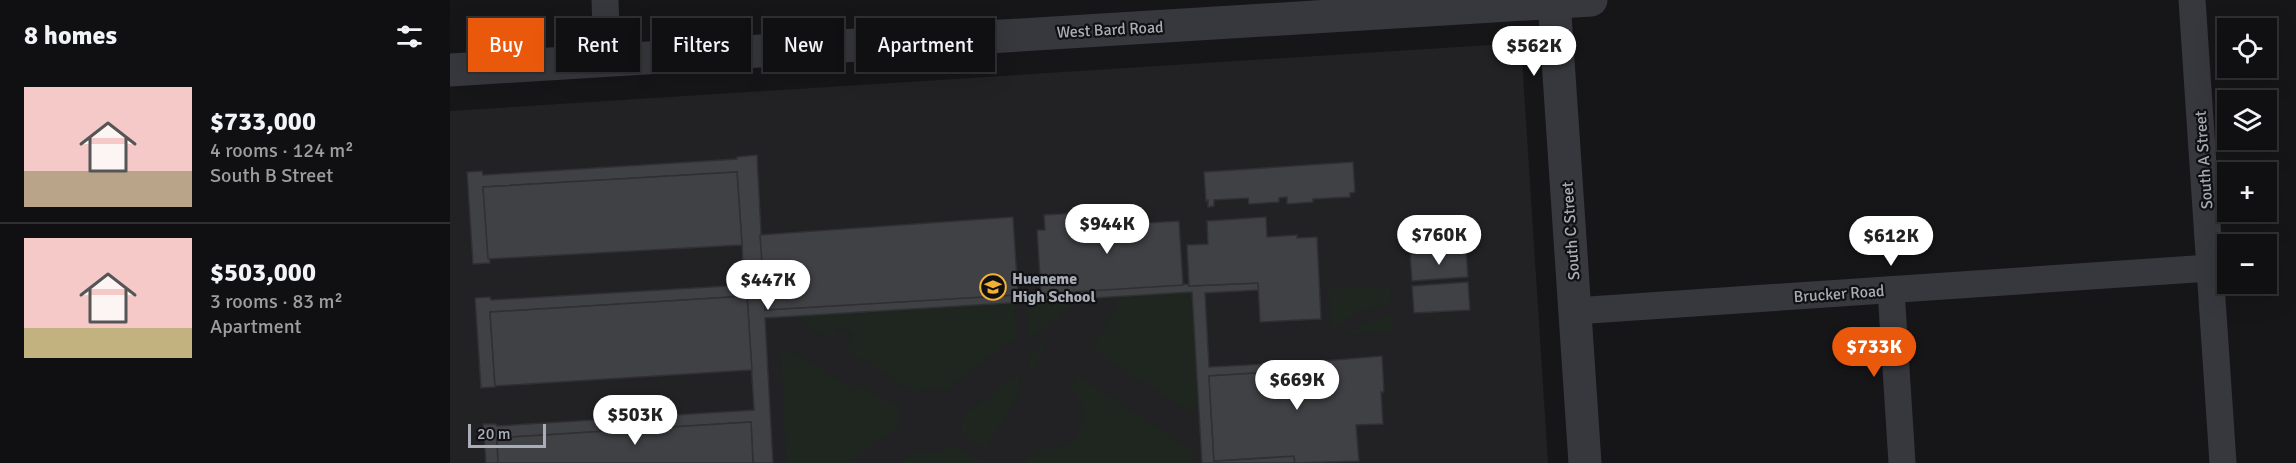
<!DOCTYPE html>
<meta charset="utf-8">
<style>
body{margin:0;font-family:Signika,sans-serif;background:#19191b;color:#f1f3f6;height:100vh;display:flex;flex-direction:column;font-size:22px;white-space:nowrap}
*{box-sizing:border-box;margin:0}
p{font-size:20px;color:#9c9d9f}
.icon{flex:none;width:33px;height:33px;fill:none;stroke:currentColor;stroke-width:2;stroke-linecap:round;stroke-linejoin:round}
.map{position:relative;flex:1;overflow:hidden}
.sheet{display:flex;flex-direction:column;background:#101012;width:450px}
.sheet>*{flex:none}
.guide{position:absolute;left:18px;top:18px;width:570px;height:54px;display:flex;gap:12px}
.buttons{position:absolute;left:1767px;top:18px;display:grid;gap:12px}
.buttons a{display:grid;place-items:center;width:60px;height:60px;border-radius:0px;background:#101012;box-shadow:0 6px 24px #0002,0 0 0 2px #303032;font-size:30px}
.scale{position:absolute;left:18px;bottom:15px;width:78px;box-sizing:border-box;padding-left:6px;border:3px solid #a8adb8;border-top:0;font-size:16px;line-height:21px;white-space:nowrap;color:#a8adb8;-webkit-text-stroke:4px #111113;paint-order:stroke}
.price{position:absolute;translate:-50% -51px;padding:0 14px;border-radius:21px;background:#fff;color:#222;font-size:20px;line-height:39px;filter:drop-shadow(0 2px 3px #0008)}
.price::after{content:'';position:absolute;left:50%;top:36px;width:18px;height:14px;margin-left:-9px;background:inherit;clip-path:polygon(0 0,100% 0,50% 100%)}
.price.active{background:#ea580c;color:#fff}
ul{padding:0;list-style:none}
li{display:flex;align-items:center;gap:18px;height:150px;padding:0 24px}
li+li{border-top:2px solid #303032}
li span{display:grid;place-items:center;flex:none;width:168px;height:120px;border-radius:0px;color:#555}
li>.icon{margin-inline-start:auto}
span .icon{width:72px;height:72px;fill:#fffc;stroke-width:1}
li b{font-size:26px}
h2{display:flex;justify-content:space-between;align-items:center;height:72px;padding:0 24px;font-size:26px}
.tag{padding:0 21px;border-radius:0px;background:#101012;box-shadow:0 6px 24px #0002,0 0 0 2px #303032;font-size:21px;line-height:54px}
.tag.active{background:#ea580c;color:#fff}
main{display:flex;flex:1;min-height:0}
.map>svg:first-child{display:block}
.built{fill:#222225}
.green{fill:#1e261f}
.building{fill:#404145;stroke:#303034;stroke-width:1.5}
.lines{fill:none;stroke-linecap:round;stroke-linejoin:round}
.minor{stroke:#37383d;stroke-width:27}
.tertiary{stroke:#37383d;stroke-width:33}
.labels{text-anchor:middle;stroke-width:4.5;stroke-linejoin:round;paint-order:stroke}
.street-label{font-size:16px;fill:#a8adb8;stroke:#111113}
.poi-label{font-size:16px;font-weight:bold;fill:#a8adb8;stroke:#111113;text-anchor:start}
</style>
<main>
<section class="sheet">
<h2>8 homes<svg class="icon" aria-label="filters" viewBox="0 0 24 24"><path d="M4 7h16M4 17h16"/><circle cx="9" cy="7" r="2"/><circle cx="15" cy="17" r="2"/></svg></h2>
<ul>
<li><span style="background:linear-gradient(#f6c9c9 70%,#b9a48a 0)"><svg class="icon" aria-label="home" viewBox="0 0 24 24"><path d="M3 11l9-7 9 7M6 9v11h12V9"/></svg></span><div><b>$733,000</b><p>4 rooms · 124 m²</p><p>South B Street</p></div></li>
<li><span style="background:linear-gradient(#f6c9c9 75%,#c2b280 0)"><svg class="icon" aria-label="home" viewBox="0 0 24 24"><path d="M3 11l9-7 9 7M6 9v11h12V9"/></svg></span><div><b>$503,000</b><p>3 rooms · 83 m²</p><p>Apartment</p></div></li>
</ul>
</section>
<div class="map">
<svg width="1846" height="463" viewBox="0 0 1846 463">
<rect width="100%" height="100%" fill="#161618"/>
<path class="built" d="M1071 43 1098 463H0V111Z"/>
<g class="green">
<path d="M940 287 941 303 907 313 881 329 878 289Z"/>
<path d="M742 292 749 407 740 412 642 349 672 296Z"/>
<path d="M632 299 578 340 576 302Z"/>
<path d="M565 303 566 337 494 391 483 388 465 392 395 349 404 334 390 326 380 340 352 322 351 316Z"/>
<path d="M942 315V332L897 335 914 323Z"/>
<path d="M601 338 580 373 579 354Z"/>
<path d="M335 347 405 391 410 385 450 409 448 426 399 463H336L331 352Z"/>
<path d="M568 374 569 393 537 449 511 433 513 416Z"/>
<path d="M627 376 743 451 744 463H577L586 448C626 456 649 417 620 387Z"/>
<path d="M504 444 530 460 529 463H451L467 451C481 456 492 453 504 444Z"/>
</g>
<g class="building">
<path d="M307 155 315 310 739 284V286L808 283 809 290 755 293 759 367 838 363 839 371 759 376 764 461 844 456 845 463H752L742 292 315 318 323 463H303L301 422 47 438 48 463H36L33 424H46L47 426 304 410 297 296 40 312 45 387 31 388 25 298 40 297 41 300 294 285 292 245 287 172 33 187 40 263 23 264 17 172 32 171 33 175 287 159V157Z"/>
<path d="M903 162 905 192 900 193V197L863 199V202L837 204V197L829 198V202L799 204 798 198 764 200V206L758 207V200L756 201 754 172Z"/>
<path d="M287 172 292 245 38 259 33 187Z"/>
<path d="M644 212 645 226 729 221 733 285 591 294 587 230H595L594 215Z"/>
<path d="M563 217 568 295 315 310 310 235Z"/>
<path d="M816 217 817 237 847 235V238L867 237 871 319 810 322 808 283 739 286 737 245 758 244 757 221Z"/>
<path d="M1014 217 1016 244 960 248 958 221Z"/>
<path d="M1016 250 1018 277 962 281 960 254Z"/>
<path d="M1018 282 1020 310 964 313 962 286Z"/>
<path d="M297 296 302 370 45 386 40 312Z"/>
<path d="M932 356 934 392H931L933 424 906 425 909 461 845 463 844 456 764 461 759 376 839 371 838 364Z"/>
<path d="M301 422 303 463H48L47 438Z"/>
</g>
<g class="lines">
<g class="minor">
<path d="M155 0 157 60"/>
<path d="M1742 0 1773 463"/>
<path d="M1441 290 1452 463"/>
<path d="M1125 311 1760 268"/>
</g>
<g class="tertiary">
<path d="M1104 0 1135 463"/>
<path d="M0 70 1141 0"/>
</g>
</g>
<defs>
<g id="school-ring" transform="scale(1.35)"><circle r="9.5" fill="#111113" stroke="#f2b134" stroke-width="1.5"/><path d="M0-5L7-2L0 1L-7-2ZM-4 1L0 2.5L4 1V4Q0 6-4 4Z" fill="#f2b134"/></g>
</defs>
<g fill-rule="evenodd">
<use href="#school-ring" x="543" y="287"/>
</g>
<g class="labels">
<g class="street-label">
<text transform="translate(660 29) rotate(-3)" y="6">West Bard Road</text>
<text transform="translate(1753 160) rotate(-94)" y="6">South A Street</text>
<text transform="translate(1120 231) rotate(-94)" y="6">South C Street</text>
<text transform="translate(1389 293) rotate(-4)" y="6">Brucker Road</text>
</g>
<g class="poi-label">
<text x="562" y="284">Hueneme<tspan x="562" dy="18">High School</tspan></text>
</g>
</g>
</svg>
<div class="buttons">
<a><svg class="icon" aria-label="locate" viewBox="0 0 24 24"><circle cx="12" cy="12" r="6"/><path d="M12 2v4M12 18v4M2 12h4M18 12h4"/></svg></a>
<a><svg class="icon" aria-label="layers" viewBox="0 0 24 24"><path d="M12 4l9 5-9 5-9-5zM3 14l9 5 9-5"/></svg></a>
<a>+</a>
<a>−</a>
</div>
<div class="scale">20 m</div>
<b class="price" style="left:1084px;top:77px">$562K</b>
<b class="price" style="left:657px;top:255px">$944K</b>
<b class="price" style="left:989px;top:266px">$760K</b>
<b class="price" style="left:1441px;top:267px">$612K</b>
<b class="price" style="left:318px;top:311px">$447K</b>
<b class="price active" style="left:1424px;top:378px">$733K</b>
<b class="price" style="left:847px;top:411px">$669K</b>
<b class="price" style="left:185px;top:446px">$503K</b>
<div class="guide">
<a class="tag active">Buy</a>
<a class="tag">Rent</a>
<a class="tag">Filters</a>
<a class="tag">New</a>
<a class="tag">Apartment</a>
</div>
</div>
</main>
